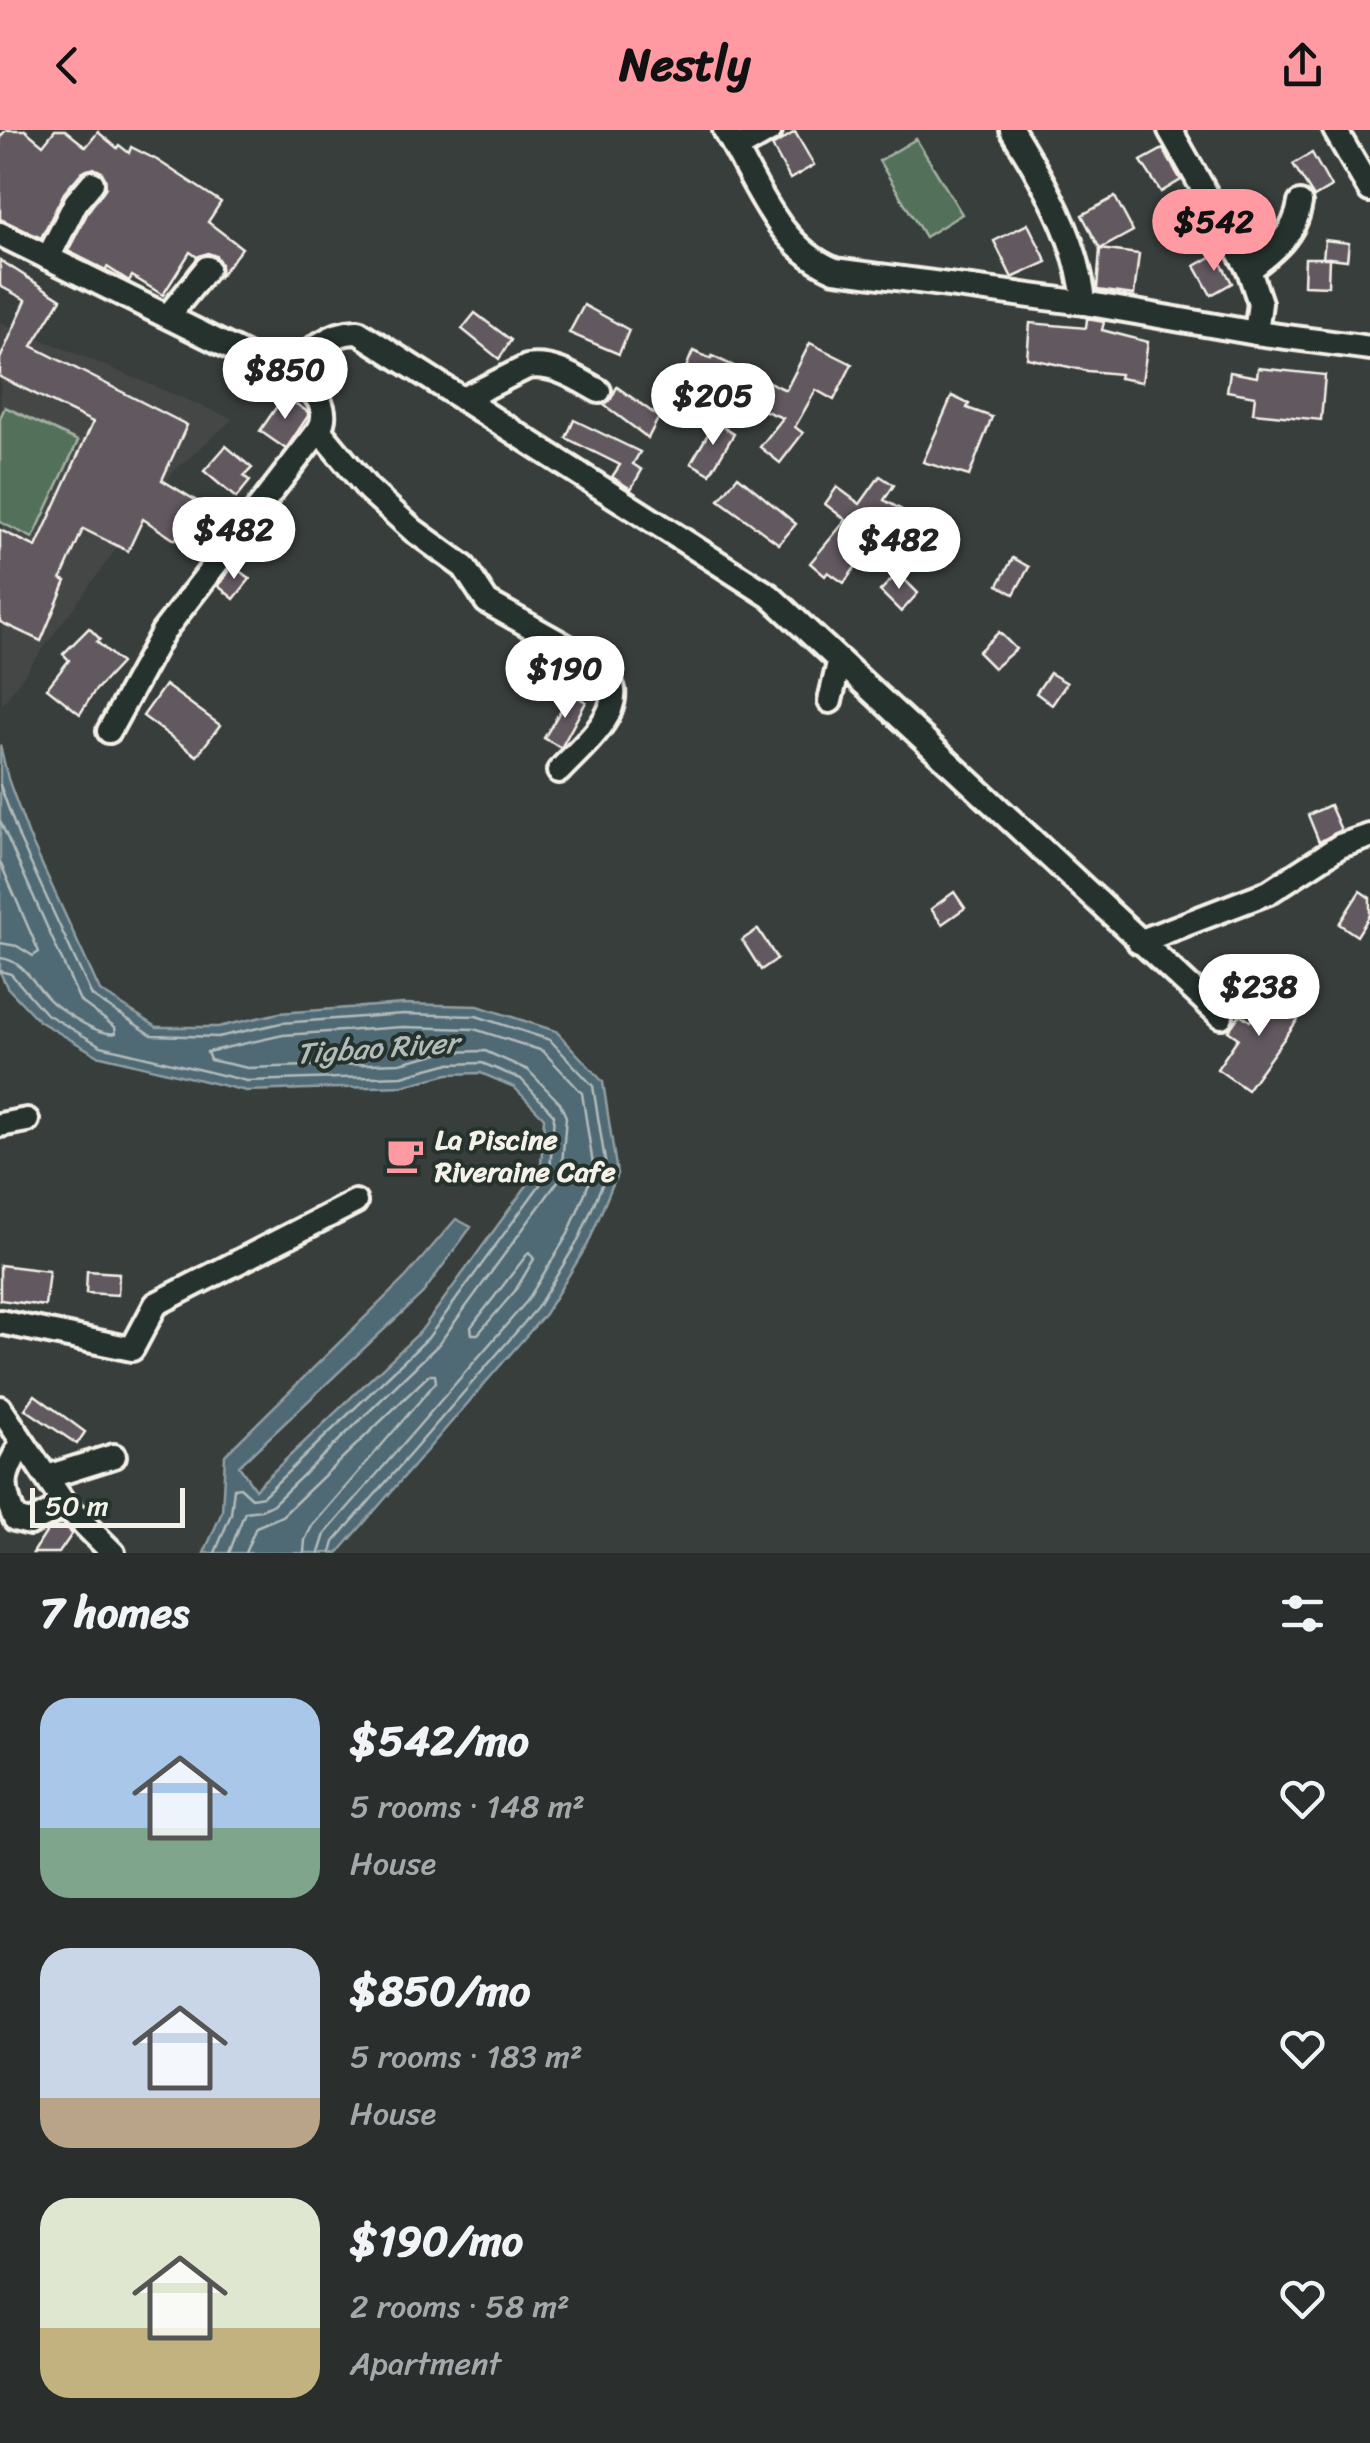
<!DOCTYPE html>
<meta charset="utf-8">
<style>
body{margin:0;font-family:Sriracha,sans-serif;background:#363a39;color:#f1f3f6;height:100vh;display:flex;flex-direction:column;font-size:38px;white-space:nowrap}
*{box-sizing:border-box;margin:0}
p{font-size:32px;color:#a5a8aa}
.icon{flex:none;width:55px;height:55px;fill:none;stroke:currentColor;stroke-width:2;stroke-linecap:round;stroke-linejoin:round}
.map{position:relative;height:1423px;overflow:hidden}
.sheet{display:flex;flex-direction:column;background:#2a2e2d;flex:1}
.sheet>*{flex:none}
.scale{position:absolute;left:30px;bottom:25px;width:155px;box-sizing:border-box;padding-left:10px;border:5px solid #f4f1e8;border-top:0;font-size:28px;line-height:35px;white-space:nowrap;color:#f4f1e8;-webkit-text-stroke:8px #26332d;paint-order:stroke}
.price{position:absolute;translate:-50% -85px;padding:0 22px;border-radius:35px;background:#fff;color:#222;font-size:32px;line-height:65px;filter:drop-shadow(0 2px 5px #0008)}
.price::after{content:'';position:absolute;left:50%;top:60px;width:30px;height:22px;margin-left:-15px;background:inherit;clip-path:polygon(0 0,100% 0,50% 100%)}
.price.active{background:#ff9aa2;color:#111}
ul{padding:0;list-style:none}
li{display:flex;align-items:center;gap:30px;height:250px;padding:0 40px}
li span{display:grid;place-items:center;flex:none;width:280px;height:200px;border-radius:30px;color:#555}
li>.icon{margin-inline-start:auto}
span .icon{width:120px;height:120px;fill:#fffc;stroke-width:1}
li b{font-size:42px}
h2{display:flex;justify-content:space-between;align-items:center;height:120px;padding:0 40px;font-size:42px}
header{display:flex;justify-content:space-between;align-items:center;height:130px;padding:0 40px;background:#ff9aa2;color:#111;font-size:45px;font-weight:700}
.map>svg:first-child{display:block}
.built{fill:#454647}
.green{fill:#52715a;stroke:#a3b1a1;stroke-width:2.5}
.water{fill:#4f6974;stroke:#919fa2;stroke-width:2.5}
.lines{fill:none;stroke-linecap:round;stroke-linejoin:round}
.shore{stroke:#b2bbba;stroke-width:2.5}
.building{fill:#625960;stroke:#f4f1e8;stroke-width:2.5}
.minor-casing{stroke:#f4f1e8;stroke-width:30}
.minor{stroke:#26332d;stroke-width:22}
.labels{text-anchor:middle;stroke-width:8;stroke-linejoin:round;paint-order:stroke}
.poi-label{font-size:28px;font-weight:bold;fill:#f4f1e8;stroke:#26332d;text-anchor:start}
.water-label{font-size:30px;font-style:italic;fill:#b2bbba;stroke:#26332d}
</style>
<header><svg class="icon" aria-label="back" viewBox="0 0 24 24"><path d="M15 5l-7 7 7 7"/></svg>Nestly<svg class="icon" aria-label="share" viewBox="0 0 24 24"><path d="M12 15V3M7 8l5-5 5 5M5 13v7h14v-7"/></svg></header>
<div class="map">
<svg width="1370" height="1423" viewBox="0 0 1370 1423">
<rect width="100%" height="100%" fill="#383e3c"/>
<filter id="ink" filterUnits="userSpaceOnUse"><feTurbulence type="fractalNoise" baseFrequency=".01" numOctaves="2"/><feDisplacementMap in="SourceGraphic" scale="20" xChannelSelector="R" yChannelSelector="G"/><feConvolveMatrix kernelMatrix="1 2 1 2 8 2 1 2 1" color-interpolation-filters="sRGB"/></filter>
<g filter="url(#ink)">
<path class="built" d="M0 192 233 289 172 343 2 575Z"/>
<g class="green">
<path d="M916 9 962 84 925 107 879 31Z"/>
<path d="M5 277 78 311 33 408 0 392V288Z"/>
</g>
<path class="water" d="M0 615 8 649 29 706 100 861 157 897H218L279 883 403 874 478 876 556 901 603 952 617 1044 588 1114 545 1184 338 1423H204L222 1382 225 1325 405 1148 456 1089 471 1097 423 1163 239 1336 255 1359 420 1202 541 1036 544 988 514 957 481 943 448 944 403 956 246 961 97 925 39 891 7 857 0 842Z"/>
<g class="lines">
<g class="shore">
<path d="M0 655 20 710 92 866 152 905 218 907 281 893 403 884 476 886 550 910 593 956 607 1043 579 1109 537 1178 334 1412 331 1423"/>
<path d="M0 691 80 871 115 897 116 903C100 907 67 884 53 873 35 858 25 830 0 828"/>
<path d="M0 732 39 822 33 826 17 816 0 813"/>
<path d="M0 841 11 844 45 883 101 916 247 951 402 946 446 934 482 933 521 949 554 985 550 1041 428 1208 263 1366 252 1368 240 1357 234 1358 231 1384 215 1423"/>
<path d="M529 1122 534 1129 515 1161 478 1204H472L471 1197Z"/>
<path d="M229 1423 245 1382 261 1380 272 1375 438 1215 561 1047 566 987 560 973 528 940 485 921 444 922 400 933 248 938 210 930 207 922 283 905 403 897 474 899 543 921 582 963 594 1041 568 1104 527 1171 325 1404 319 1423"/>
<path d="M245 1423 256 1397 282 1386 429 1245H435L436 1252 312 1396 305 1410 304 1423"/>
</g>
</g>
<g class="building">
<path d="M6 0H25L43 15 55 0H65L86 17 98 2 117 18 119 15 129 23 131 17 157 30 221 72 208 92 242 118 220 146 221 134 216 126 208 123 197 127 190 122 163 165 132 146 129 151 107 137 106 140 68 121 89 80 106 57 102 42 94 38 81 43 64 63 41 108 0 89V7Z"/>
<path d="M795 2 814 35 790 49 772 16Z"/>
<path d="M1163 19 1181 50 1161 62 1141 31Z"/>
<path d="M1312 23 1331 57 1314 67 1293 34Z"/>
<path d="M1115 67 1133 101 1100 119 1082 85Z"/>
<path d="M1028 94 1047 132 1012 148 994 111Z"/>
<path d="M1325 110 1349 113 1347 130 1329 128 1328 156 1304 155 1305 128H1328H1323Z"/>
<path d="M1100 119 1139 124 1134 165 1097 160Z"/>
<path d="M1216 124 1232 153 1211 165 1195 136Z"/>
<path d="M0 130 61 169 32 216 187 295 162 350 218 384 202 411 182 399 175 410 143 389 128 421 83 399 61 449 66 451 41 511 0 492V400L36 417 93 292 0 247V229L26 170 0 156Z"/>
<path d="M584 175 629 200 619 224 569 203Z"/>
<path d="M475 183 511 210 499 229 462 199Z"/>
<path d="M1087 189 1104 192 1102 200 1148 212 1142 252 1119 248 1120 244 1088 241 1027 228 1030 193 1086 198Z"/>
<path d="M810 213 852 234 834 270 816 260 795 297 803 303 780 333 760 317 783 288 736 269 685 240 693 221 711 229 712 226 786 260Z"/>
<path d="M1258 238 1325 245 1321 290 1253 283 1255 266 1227 261 1230 242 1257 247Z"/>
<path d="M617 257 659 287 648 308 604 275 611 269Z"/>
<path d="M284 266 308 282V286L286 319 260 301Z"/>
<path d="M952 266 969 274 967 278 992 287 969 346 923 332Z"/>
<path d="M574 290 640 322 633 334 642 340 631 359 612 347 620 335 566 308Z"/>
<path d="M715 292 734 304 710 344 691 333Z"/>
<path d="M226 316 252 338 244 346 250 351 236 368 204 341Z"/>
<path d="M738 346 796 394 779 414 719 370Z"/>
<path d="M880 346 894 355 884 370 902 380 887 407 897 415 877 440 861 429 844 453 828 442 825 446 810 433 846 390 825 374 837 357 860 374Z"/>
<path d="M1013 428 1029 437 1014 464 998 455Z"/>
<path d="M233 436 250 449 234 469 218 456Z"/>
<path d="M898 443 918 463 901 482 880 461Z"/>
<path d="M89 498 100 509 97 512 121 533 94 562 80 584 47 558 69 530 63 524Z"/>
<path d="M999 502 1016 519 994 538 978 522Z"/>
<path d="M1050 543 1067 553 1052 575 1036 563Z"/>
<path d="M165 555 220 595 197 626 143 586Z"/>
<path d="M571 563 586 572 561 618 544 608Z"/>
<path d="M1330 675 1341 700 1319 712 1308 685Z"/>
<path d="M1360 761 1370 768V785L1357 806 1339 794Z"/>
<path d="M954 762 965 778 942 794 931 779Z"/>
<path d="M758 799 777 829 761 840 742 810Z"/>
<path d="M1273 859 1304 881 1247 960 1217 939 1238 908 1228 901 1234 893 1240 884 1250 891Z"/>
<path d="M0 1135 49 1141 45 1176 0 1170Z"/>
<path d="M87 1141 119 1143 118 1165 86 1163Z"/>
<path d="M35 1265 85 1302 77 1314 25 1279Z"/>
<path d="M62 1393 72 1404 59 1423H33L47 1401Z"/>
</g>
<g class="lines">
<g class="minor-casing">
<g id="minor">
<path d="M725 0C756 51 777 117 835 140L1084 173"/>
<path d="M1012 0C1044 52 1079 111 1084 173L1256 203 1370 218"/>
<path d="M1170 0 1249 140 1260 173 1256 203"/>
<path d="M1335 0 1370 60"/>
<path d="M737 19 770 0"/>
<path d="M0 104 306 255C320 268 329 282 319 300L163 502 109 601"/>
<path d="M48 128 76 72 92 53"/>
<path d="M1249 140C1274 121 1295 105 1300 73"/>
<path d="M168 186 207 138"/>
<path d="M285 244C305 225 329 201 358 202L770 466 1221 886"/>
<path d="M463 269 527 237C554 233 576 248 599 261"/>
<path d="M319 300 368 359 413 400 464 437 487 472 594 532C601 540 611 549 613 560 617 590 577 621 559 641"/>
<path d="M830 571 839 533"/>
<path d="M1139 812 1269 762 1340 716 1370 706"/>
<path d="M0 995 27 990"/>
<path d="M0 1192 132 1219 156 1174 355 1072"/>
<path d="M0 1278 65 1375 113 1423"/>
<path d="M22 1313C3 1345 0 1354 15 1389L30 1393 65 1375"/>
<path d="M47 1347 114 1326"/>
</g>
</g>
<use href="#minor" class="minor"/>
</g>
</g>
<defs>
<g id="cafe-bare" transform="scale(3)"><path d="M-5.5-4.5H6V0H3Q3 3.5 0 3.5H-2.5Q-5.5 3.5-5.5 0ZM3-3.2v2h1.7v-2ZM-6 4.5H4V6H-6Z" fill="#ff9aa2" stroke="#26332d" stroke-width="2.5" paint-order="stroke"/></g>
</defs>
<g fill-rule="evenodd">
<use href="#cafe-bare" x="405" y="1025"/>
</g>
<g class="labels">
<g class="poi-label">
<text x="435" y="1019">La Piscine<tspan x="435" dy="32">Riveraine Cafe</tspan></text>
</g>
<g class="water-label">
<text transform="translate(377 918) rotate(-4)" y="10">Tigbao River</text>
</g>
</g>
</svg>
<div class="scale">50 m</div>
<b class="price active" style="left:1214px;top:144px">$542</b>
<b class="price" style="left:285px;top:292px">$850</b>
<b class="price" style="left:713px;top:318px">$205</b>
<b class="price" style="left:234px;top:452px">$482</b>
<b class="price" style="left:899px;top:462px">$482</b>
<b class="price" style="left:565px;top:591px">$190</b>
<b class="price" style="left:1259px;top:909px">$238</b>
</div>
<section class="sheet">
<h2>7 homes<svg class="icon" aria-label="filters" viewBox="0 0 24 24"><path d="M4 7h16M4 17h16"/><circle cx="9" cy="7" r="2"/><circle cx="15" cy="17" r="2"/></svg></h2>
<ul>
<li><span style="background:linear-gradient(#a9c7e8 65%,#7fa58c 0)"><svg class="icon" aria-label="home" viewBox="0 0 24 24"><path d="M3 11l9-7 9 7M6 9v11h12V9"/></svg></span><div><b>$542/mo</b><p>5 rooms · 148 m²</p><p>House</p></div><svg class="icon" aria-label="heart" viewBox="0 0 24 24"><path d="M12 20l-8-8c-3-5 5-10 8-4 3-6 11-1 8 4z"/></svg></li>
<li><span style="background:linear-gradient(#c9d6e8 75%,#b9a48a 0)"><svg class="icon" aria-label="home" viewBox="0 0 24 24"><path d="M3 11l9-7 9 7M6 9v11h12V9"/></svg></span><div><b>$850/mo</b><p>5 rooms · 183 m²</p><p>House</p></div><svg class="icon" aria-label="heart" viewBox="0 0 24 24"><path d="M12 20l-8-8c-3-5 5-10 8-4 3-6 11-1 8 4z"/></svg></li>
<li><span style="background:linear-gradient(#dfe7d0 65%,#c2b280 0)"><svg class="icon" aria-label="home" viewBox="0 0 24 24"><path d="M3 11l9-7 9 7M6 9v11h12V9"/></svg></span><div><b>$190/mo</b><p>2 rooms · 58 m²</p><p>Apartment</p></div><svg class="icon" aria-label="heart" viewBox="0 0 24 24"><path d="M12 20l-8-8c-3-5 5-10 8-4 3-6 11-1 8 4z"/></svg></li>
</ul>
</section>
